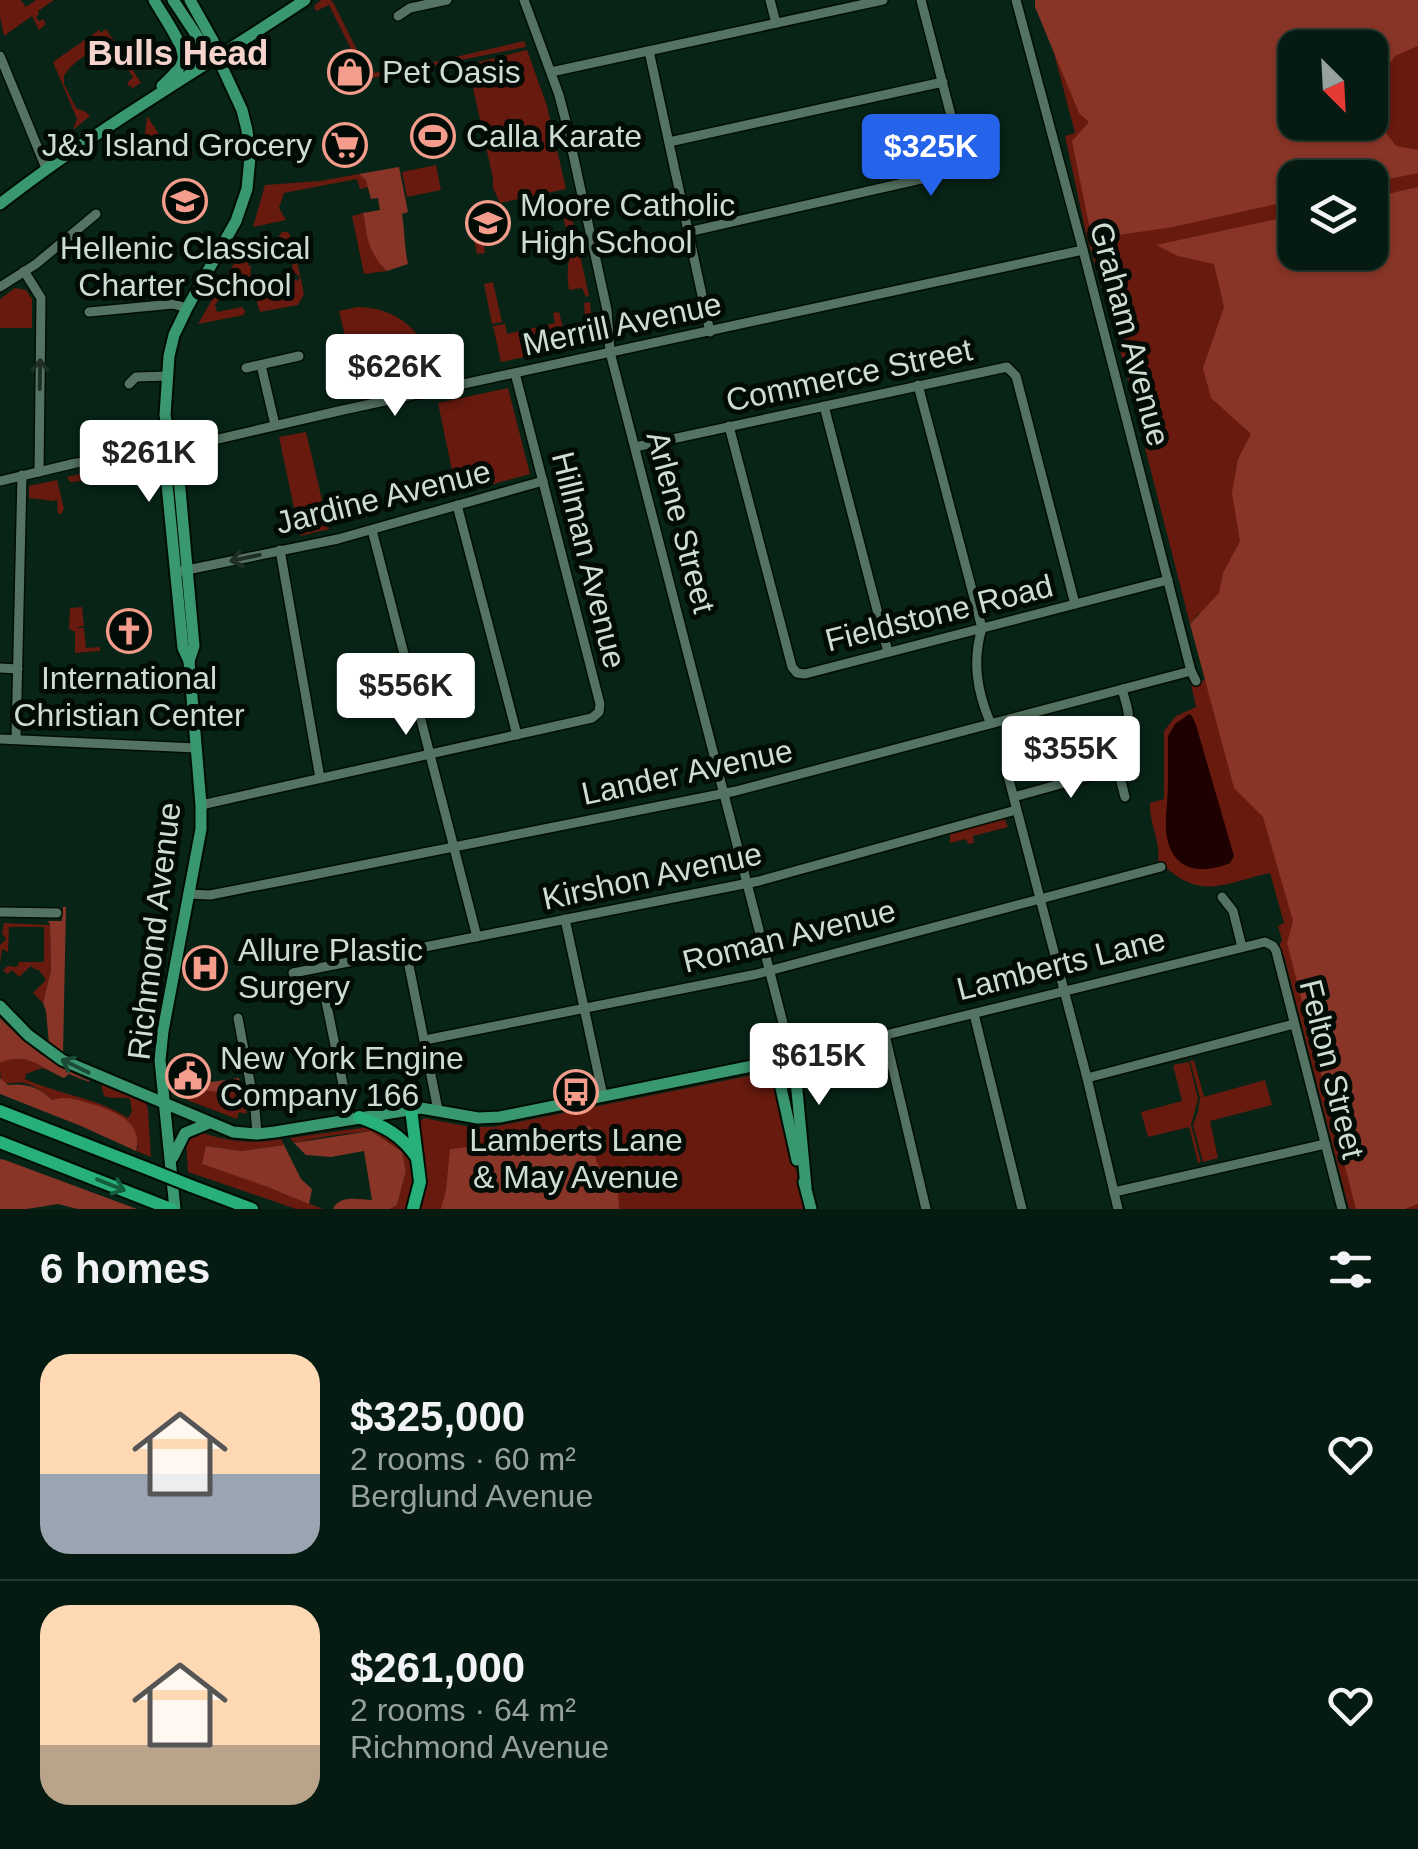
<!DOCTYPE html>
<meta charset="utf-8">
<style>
body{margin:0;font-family:Arial,sans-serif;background:#0e241a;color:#f1f3f6;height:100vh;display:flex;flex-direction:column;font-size:38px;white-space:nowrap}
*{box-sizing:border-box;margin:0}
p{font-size:32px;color:#97a19f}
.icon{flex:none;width:55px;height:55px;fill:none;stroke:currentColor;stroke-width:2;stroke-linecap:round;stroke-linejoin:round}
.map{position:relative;height:1209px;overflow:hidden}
.details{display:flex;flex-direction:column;background:#051b11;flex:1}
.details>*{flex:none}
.needle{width:65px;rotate:156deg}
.fabs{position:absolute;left:1278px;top:30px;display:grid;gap:20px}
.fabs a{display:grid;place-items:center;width:110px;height:110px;border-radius:20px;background:#051b11;box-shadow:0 2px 8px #0004,0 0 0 2px #263931;font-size:50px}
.price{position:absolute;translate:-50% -85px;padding:0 22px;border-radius:10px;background:#fff;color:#222;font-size:32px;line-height:65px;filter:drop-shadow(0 2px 5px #0008)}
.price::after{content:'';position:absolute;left:50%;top:60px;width:30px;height:22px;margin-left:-15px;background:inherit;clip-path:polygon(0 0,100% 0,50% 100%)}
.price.active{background:#2563eb;color:#fff}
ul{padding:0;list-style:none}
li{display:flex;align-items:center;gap:30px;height:250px;padding:0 40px}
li+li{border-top:2px solid #263931}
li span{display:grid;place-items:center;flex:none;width:280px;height:200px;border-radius:30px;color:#555}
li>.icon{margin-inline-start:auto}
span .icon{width:120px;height:120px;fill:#fffc;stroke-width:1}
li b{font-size:42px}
h2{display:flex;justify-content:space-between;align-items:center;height:120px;padding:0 40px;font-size:42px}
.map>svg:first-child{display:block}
.green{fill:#671a0d;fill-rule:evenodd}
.forest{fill:#883527}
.water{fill:#1e0000}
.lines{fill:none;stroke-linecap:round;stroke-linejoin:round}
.minor-casing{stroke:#000d03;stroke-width:12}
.major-casing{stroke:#000d03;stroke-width:15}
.highway-casing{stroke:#000d03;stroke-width:16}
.minor{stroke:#557362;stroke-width:9}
.major{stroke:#399870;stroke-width:11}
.highway{stroke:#27b079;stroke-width:12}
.highway-bridge-casing{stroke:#000d03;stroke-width:16;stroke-linecap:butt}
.highway-bridge{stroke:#27b079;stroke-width:12}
.oneway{stroke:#1f2f26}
.oneway2{stroke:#1b4a36}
.oneway3{stroke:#145e40}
.labels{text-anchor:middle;stroke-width:10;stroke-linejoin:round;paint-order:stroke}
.poi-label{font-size:32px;fill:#cdddd4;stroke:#020b06;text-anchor:start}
.street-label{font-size:32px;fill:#cdddd4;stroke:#020b06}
.neighbourhood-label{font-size:35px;font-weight:bold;fill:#f6d3cc;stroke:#020b06}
</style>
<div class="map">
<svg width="1418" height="1209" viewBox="0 0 1418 1209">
<rect width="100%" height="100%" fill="#072417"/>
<g class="green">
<path d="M0 0H21L26 7 36 0H54L38 11 39 14 36 17 39 21 43 19 46 24 39 30 32 16 4 36 0 17Z"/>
<path d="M321 0H331L334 4 369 74 420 63 421 65 524 41 526 47 351 82 350 80 363 73 329 5 316 11 314 6Z"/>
<path d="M1040 0H1418V1209H1349L1284 956H1281L1279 946 1282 940 1278 926 1284 923 1270 873C1218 885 1201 901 1158 861 1161 842 1149 823 1150 803L1164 799V731L1176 716 1196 707 1191 684 1205 680 1199 613 1190 624 1119 346 1087 238 1065 136 1075 133ZM1295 48H1370V122H1295ZM1295 178H1370V252H1295Z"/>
<path d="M106 29 141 83 131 89 132 86H129L127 83 133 77 110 44C96 48 72 61 64 76V84L76 108 86 112 90 116 73 130 77 119 53 62 99 30 101 33Z"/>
<path d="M527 50 547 106 566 189 500 203 493 188V179L469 69 474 63Z"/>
<path d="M147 116 168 148 193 152 192 155 168 150 164 159 149 137 142 140 140 137 145 134Z"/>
<path d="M436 165 441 190 407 197 402 172Z"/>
<path d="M359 174 366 179 369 187 360 189 357 179 284 193 279 208 286 220 253 227 265 185 320 181Z"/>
<path d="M567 196 589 296 586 297 582 288 569 290C567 280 567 261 571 254L560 200Z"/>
<path d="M503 211 504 215 481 220 486 245 484 246 485 253 477 254 470 219Z"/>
<path d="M363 213C372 233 368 255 387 271L364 274 352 216Z"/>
<path d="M282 232H288L291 237 286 239 292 238 304 294 298 305 260 312 254 292 255 287 281 286 284 283 289 286 294 279 298 281 300 277 291 270 293 266 277 239Z"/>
<path d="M239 255 248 260V265L251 266 250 281 253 282 251 291 232 295 228 274Z"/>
<path d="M226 276 231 295 221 297 215 305 217 312 242 307 245 311 244 315 198 324Z"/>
<path d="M493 282 502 322 492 324 484 284Z"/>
<path d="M15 288 26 290 32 299V328H0V299Z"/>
<path d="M590 302 593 343 501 362 493 326 505 324 507 334 555 323 553 313 559 312 564 332 586 328 584 303Z"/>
<path d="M357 307C397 307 425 332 434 370L364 387 356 381 339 311Z"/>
<path d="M508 388 530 474 457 494 438 403Z"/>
<path d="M306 432 329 529 300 536 279 437Z"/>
<path d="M154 466 156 490H154L152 478 145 477 143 470 86 476 84 481 70 482 67 477 84 473Z"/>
<path d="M57 480 64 509 61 514H58L57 499 54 501 29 498V486Z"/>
<path d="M82 607 84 626 75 628H84L86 648 100 647V651L75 653V632L69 629 70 608Z"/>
<path d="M1004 817 1008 827 973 836 974 843 968 844 966 839 950 843V832Z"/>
<path d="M4 923 50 925 51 970 43 1003 33 993 46 980 38 969 36 970 31 966 19 977 12 970 7 974 3 970 8 966 17 967 19 962H44V927H9L8 952 2 949 0 964V945L6 939 2 933Z"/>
<path d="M12 1057 32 1061 52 1072 42 1068 26 1074 25 1079C58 1094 98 1098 128 1118L132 1112 130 1099C120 1096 113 1100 104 1096L101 1084 145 1100 148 1110 151 1157 136 1151 138 1146 52 1100C46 1094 34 1085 24 1083 5 1080 0 1093 0 1063Z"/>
<path d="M1194 1060 1204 1097 1265 1080 1272 1105 1210 1121 1218 1158 1203 1162 1193 1125 1198 1112 1200 1098 1190 1061Z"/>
<path d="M1189 1062 1198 1099 1191 1125 1201 1162 1198 1163 1189 1127 1148 1137 1141 1112 1182 1101 1173 1065Z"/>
<path d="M768 1072 767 1077 770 1079 775 1076 805 1209H417L419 1123 424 1118 470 1127H493Z"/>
<path d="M197 1084 201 1089 222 1092 223 1103 225 1105 229 1104V1092L241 1089 247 1114 239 1112 237 1119 187 1100 186 1085Z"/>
<path d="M368 1127C377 1131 391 1134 398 1141 417 1159 418 1186 406 1209H390L397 1205 406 1171 402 1153 371 1131 328 1136 294 1143 290 1138Z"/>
<path d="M203 1133C230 1142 252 1144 281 1139L284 1145 241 1151 206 1146 265 1186 323 1209H296L188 1172 186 1141Z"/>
</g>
<g class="forest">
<path d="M1035 0H1418V46L1395 56 1370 91V48H1295V122H1370V102L1381 126 1396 146 1418 150V173L1370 183V178H1295V200L1173 227 1092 239 1072 141 1089 122 1079 113 1035 7Z"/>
<path d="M399 167 408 212 402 214C405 231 404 247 408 264L387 271C376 262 368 245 366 231 365 225 365 219 363 213L380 210 378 198 371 199 366 180 359 174Z"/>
<path d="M1418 187V1204L1405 1209H1356L1287 943 1293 921 1263 817 1234 788 1190 624 1219 593 1223 573 1240 541 1232 493 1238 459 1251 434 1211 398 1203 368 1224 307 1214 264 1178 256 1156 245 1295 215V252H1370V198Z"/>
<path d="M63 907H66L63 1053 49 1044 46 1011 43 1003 51 970 50 925 48 921H62Z"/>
<path d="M0 1018C30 1049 51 1063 90 1081L89 1082 69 1074 64 1078C40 1068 27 1051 0 1063Z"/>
<path d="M0 1078 8 1085C26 1083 39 1087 52 1100 66 1095 78 1100 92 1104 114 1111 144 1122 136 1151L81 1126 0 1094Z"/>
<path d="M239 1078 241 1089C227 1092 215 1093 200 1089L197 1084Z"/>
<path d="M586 1126H590L594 1134 596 1161 603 1175 618 1191 619 1209H441L446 1190 450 1149 516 1142Z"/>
<path d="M371 1131 402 1152 406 1171 397 1205 390 1209H333C340 1194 359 1200 372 1200L364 1151 331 1157 306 1155 294 1143Z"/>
<path d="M284 1145 301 1179 312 1189 309 1204 265 1186 202 1164 206 1146 241 1151Z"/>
<path d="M0 1159 5 1160 137 1209H77L58 1204 27 1209H0Z"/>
</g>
<path class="water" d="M1189 714 1192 716 1196 725 1234 856 1230 863C1199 876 1170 870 1166 831 1165 816 1168 799 1168 784 1168 768 1168 752 1168 736L1175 724Z"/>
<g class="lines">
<g class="minor-casing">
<g id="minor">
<path d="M524 0 559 95 566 122 607 310 610 352 792 1058 1265 942 1273 946 1276 951 1342 1209"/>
<path d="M770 0 776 23"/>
<path d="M1016 0 1083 250 1191 671 1196 681"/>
<path d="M398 16 410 8 447 0"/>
<path d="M649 51 710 332"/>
<path d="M0 56 46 168"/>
<path d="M551 72 883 0"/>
<path d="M669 142 943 82"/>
<path d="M688 232 961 170 963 162 921 0"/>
<path d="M24 271 41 298 39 472"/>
<path d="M0 287 36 264 96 214"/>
<path d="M89 312 173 304 187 308"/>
<path d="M261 365 275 425"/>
<path d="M246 368 299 356"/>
<path d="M129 384 136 377 167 376"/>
<path d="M918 385 982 628C972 661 977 691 990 722"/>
<path d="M824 406 888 652"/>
<path d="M729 426 792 667 797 673 805 674 1168 580"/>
<path d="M635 447 1007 367 1016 376 1075 604"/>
<path d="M0 481 76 463 154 454 343 410 1083 250"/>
<path d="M457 505 517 735"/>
<path d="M372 530 477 937"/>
<path d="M280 550 320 778"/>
<path d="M182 571 338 539 543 481"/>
<path d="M0 668 18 669"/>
<path d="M1122 689C1125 701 1132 716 1126 727 1124 731 1119 737 1118 741 1113 759 1121 780 1125 797"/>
<path d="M0 739 196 748"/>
<path d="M16 739 22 475"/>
<path d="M1007 772 1087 1078 1118 1209"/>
<path d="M1014 797 1118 768"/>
<path d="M201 805 592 718 599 712 600 704 515 373"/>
<path d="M188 894 210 895 287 880 736 791 1191 671"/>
<path d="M1222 897 1233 911 1242 947"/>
<path d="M0 912 57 913"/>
<path d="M565 919 603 1096"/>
<path d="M406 951 438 1110"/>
<path d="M293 973 759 881 1016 810"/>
<path d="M326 1001 350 1119"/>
<path d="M974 1014 1022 1209"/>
<path d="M238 1018 255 1109 257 1134"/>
<path d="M885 1035 926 1209"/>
<path d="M425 1040 757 974 1161 867"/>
<path d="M1087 1078 1294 1024"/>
<path d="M1114 1192 1325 1144"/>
</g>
</g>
<g class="major-casing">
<g id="major">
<path d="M154 0C161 13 186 47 183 60 180 70 169 79 162 86"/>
<path d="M173 0 203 45 216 55"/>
<path d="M0 204C96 129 203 68 305 0"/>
<path d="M171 450 165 459V464L183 648 189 661 201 805V829L163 1031 160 1060 175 1209"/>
<path d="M189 661 194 646 177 456 171 450 165 415 169 356 174 335 187 308 236 221 247 189 250 157 247 130 242 110 217 56 213 41 190 0"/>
<path d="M0 1006 28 1035 62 1060 233 1132 257 1134 275 1132 421 1108 478 1118 500 1117 792 1058 795 1069 806 1187"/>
<path d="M775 1061 797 1160"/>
<path d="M173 1157 185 1133 207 1124"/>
<path d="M804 1182 811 1209"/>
</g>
</g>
<g class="highway-casing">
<g id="highway">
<path d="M411 1109 420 1182 413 1209"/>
<path d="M0 1111 151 1170"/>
<path d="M359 1117C384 1126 402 1135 417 1158"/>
<path d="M0 1142 171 1209"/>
<path d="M191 1186 252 1209"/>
</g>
</g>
<use href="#minor" class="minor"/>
<use href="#major" class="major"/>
<use href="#highway" class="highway"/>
<g class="highway-bridge-casing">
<path id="highway-bridge" d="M151 1170 191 1186"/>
</g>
<use href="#highway-bridge" class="highway-bridge"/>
</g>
<defs><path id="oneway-shaft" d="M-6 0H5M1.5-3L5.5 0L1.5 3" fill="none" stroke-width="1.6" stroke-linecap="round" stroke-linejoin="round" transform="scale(2.5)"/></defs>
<g class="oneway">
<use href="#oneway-shaft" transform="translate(40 374) rotate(-89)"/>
<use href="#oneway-shaft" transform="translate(245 558) rotate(168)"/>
</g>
<use class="oneway2" href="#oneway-shaft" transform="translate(75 1066) rotate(-154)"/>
<use class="oneway3" href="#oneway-shaft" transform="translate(111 1185) rotate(22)"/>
<defs>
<g id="shop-ring" transform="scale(2.25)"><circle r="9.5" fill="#020b06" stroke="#f49d8c" stroke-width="1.5"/><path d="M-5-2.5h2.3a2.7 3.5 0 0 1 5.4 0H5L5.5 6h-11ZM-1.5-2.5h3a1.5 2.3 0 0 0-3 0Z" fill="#f49d8c"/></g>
<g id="stadium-ring" transform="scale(2.25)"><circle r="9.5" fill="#020b06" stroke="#f49d8c" stroke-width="1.5"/><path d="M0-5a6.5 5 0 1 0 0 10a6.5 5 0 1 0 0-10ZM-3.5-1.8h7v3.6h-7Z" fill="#f49d8c"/></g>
<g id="supermarket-ring" transform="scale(2.25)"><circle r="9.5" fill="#020b06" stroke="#f49d8c" stroke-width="1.5"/><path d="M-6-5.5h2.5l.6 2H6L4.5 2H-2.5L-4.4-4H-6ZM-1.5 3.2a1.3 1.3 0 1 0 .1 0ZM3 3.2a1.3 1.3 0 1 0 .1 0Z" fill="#f49d8c"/></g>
<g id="school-ring" transform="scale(2.25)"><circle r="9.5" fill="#020b06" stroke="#f49d8c" stroke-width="1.5"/><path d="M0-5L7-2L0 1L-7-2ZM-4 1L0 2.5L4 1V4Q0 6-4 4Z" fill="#f49d8c"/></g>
<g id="church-ring" transform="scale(2.25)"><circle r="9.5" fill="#020b06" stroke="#f49d8c" stroke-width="1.5"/><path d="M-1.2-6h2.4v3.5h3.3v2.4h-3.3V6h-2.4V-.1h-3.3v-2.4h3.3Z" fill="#f49d8c"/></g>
<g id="hospital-ring" transform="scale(2.25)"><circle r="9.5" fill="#020b06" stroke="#f49d8c" stroke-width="1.5"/><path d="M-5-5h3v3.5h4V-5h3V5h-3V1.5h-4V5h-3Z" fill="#f49d8c"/></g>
<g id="civic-ring" transform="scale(2.25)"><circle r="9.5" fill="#020b06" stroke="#f49d8c" stroke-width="1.5"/><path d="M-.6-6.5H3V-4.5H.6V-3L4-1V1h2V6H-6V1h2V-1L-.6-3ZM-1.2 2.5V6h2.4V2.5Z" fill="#f49d8c"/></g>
<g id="bus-ring" transform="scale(2.25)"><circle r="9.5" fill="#020b06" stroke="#f49d8c" stroke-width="1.5"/><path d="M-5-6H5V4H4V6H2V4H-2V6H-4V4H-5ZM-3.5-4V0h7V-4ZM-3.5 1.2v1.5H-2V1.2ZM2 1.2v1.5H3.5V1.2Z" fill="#f49d8c"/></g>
</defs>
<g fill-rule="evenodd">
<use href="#shop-ring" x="350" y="72"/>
<use href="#stadium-ring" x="433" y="136"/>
<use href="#supermarket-ring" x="345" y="145"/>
<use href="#school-ring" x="185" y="201"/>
<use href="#school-ring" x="488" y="223"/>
<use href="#church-ring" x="129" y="631"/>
<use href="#hospital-ring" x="205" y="968"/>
<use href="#civic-ring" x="188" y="1076"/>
<use href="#bus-ring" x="576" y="1092"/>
</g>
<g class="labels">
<g class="poi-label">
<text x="382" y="83">Pet Oasis</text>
<text x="466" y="147">Calla Karate</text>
<text x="312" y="156" text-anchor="end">J&amp;J Island Grocery</text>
<text x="520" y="216">Moore Catholic<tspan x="520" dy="37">High School</tspan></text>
<text x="185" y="259" text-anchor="middle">Hellenic Classical<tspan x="185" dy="37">Charter School</tspan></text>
<text x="129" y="689" text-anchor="middle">International<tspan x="129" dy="37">Christian Center</tspan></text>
<text x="238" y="961">Allure Plastic<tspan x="238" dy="37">Surgery</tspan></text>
<text x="220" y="1069">New York Engine<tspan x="220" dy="37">Company 166</tspan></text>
<text x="576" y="1151" text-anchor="middle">Lamberts Lane<tspan x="576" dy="37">&amp; May Avenue</tspan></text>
</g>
<g class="street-label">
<text transform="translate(622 324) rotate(-12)" y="11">Merrill Avenue</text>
<text transform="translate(1130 334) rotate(75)" y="11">Graham Avenue</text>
<text transform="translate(849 375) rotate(-12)" y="11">Commerce Street</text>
<text transform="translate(383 497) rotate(-14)" y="11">Jardine Avenue</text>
<text transform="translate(681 522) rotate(75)" y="11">Arlene Street</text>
<text transform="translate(589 560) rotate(76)" y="11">Hillman Avenue</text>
<text transform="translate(939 613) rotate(-14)" y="11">Fieldstone Road</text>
<text transform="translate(687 772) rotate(-12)" y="11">Lander Avenue</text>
<text transform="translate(652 876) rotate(-12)" y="11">Kirshon Avenue</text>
<text transform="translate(154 931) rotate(-83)" y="11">Richmond Avenue</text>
<text transform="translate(789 936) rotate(-14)" y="11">Roman Avenue</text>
<text transform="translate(1061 964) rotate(-14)" y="11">Lamberts Lane</text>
<text transform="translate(1332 1069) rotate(76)" y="11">Felton Street</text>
</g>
<g class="neighbourhood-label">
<text x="178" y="65">Bulls Head</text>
</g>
</g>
</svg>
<div class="fabs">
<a><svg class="needle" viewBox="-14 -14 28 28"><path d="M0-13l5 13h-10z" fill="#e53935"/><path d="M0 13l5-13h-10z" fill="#97a19f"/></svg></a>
<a><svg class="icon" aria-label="layers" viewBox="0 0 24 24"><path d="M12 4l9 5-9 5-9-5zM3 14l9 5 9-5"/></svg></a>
</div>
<b class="price active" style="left:931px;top:199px">$325K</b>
<b class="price" style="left:395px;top:419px">$626K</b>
<b class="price" style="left:149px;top:505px">$261K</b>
<b class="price" style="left:406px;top:738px">$556K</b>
<b class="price" style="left:1071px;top:801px">$355K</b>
<b class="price" style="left:819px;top:1108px">$615K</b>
</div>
<section class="details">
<h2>6 homes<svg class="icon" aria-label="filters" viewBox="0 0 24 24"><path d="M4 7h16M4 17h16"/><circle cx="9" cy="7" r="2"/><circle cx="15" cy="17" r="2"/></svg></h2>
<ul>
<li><span style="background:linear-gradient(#ffd9b3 60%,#9aa5b1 0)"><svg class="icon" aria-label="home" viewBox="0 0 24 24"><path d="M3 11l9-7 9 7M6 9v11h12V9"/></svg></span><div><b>$325,000</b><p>2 rooms · 60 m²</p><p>Berglund Avenue</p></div><svg class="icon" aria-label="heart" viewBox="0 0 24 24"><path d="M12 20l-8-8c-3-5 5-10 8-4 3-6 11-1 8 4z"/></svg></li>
<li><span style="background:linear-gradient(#ffd9b3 70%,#b9a48a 0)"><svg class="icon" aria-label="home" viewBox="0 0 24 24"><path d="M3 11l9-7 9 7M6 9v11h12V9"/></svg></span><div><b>$261,000</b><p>2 rooms · 64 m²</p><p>Richmond Avenue</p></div><svg class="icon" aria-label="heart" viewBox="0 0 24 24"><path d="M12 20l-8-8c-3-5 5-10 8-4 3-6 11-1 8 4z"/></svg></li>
</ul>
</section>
